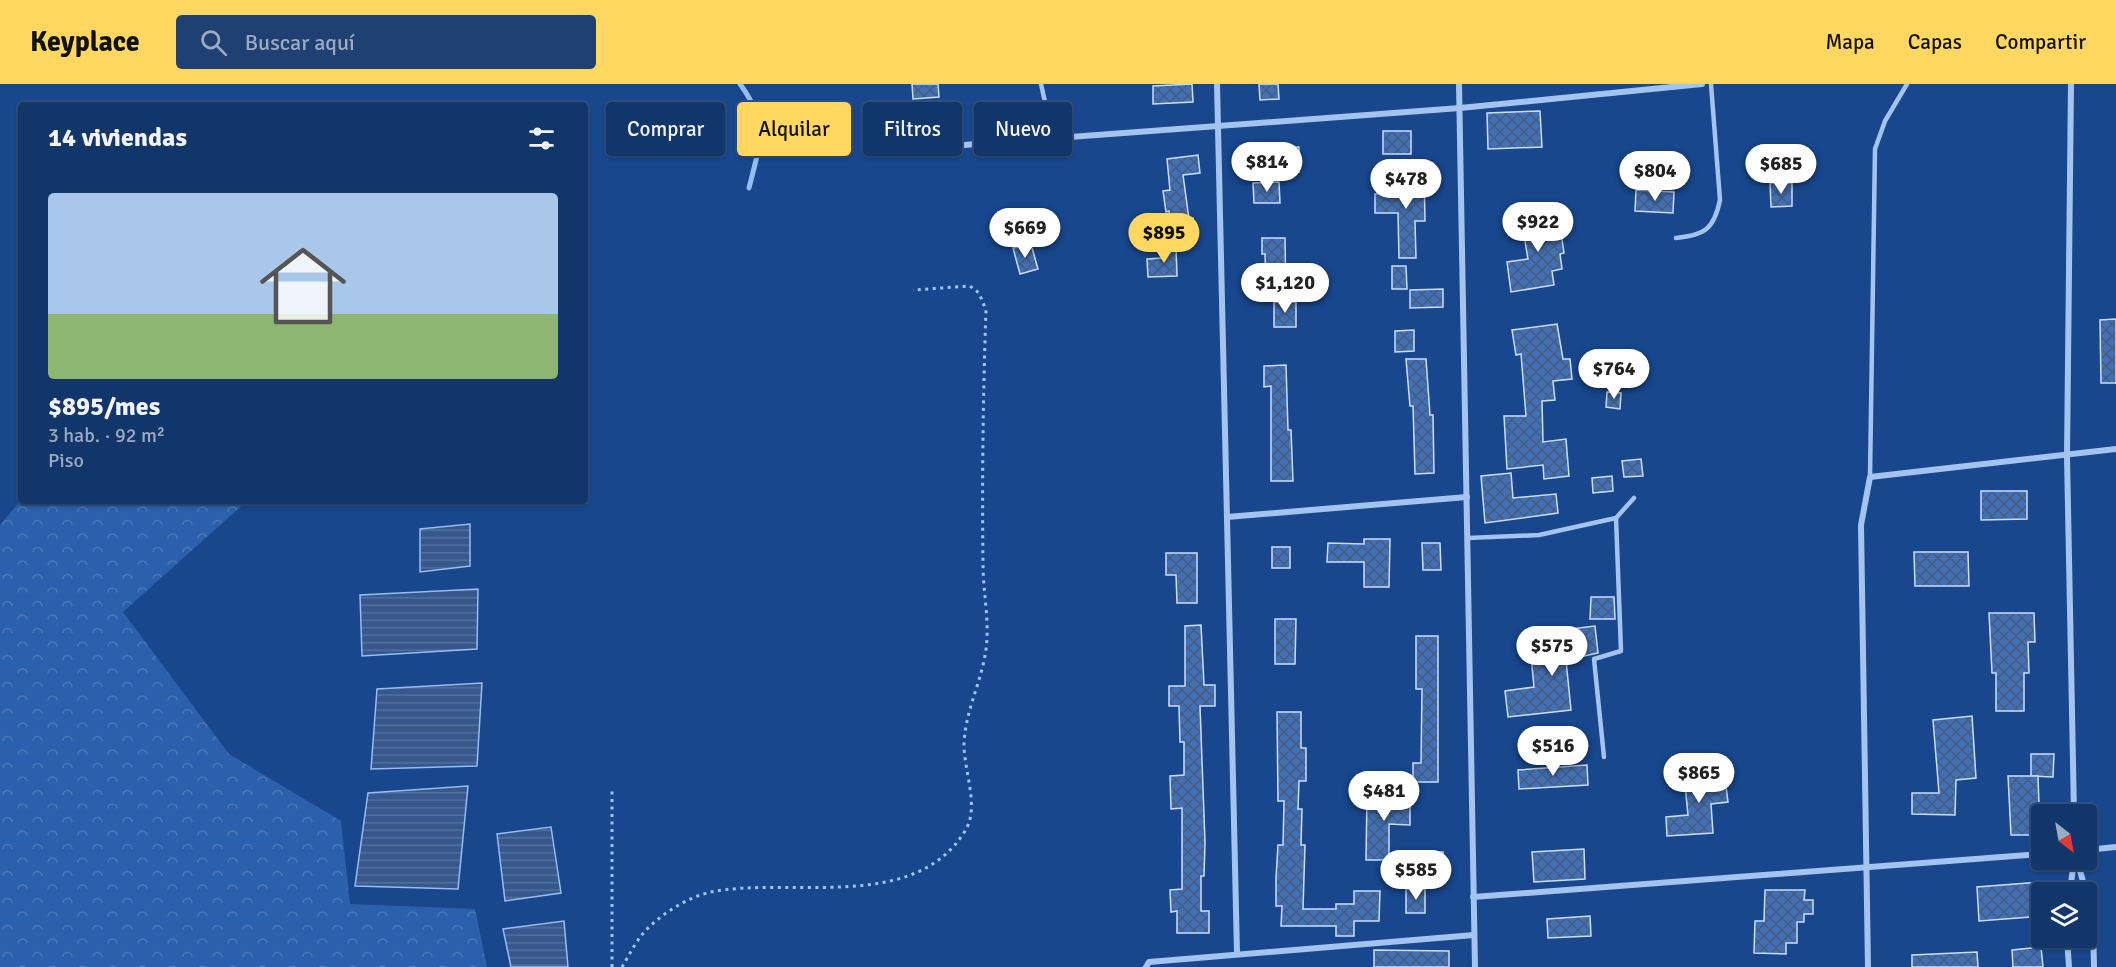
<!DOCTYPE html>
<html lang="es">
<meta charset="utf-8">
<style>
body{margin:0;font-family:Signika,sans-serif;background:#1f4072;color:#f1f3f6;height:100vh;display:flex;flex-direction:column;font-size:22px;white-space:nowrap}
*{box-sizing:border-box;margin:0}
p{font-size:20px;color:#9cabc1}
.icon{flex:none;width:33px;height:33px;fill:none;stroke:currentColor;stroke-width:2;stroke-linecap:round;stroke-linejoin:round}
.map{position:relative;flex:1;overflow:hidden}
.details{position:absolute;left:18px;top:18px;width:570px;height:402px;display:flex;flex-direction:column;background:#12356a;border-radius:6px;box-shadow:0 2px 4px #0004,0 0 0 2px #31507e}
.details>*{flex:none}
.banner{position:absolute;left:606px;top:18px;width:570px;height:54px;display:flex;gap:12px}
.needle{width:39px;rotate:149deg}
.buttons{position:absolute;left:2031px;top:720px;display:grid;gap:12px}
.buttons a{display:grid;place-items:center;width:66px;height:66px;border-radius:6px;background:#12356a;box-shadow:0 2px 4px #0004,0 0 0 2px #31507e;font-size:30px}
.price{position:absolute;translate:-50% -51px;padding:0 14px;border-radius:21px;background:#fff;color:#222;font-size:20px;line-height:39px;filter:drop-shadow(0 2px 3px #0008)}
.price::after{content:'';position:absolute;left:50%;top:36px;width:18px;height:14px;margin-left:-9px;background:inherit;clip-path:polygon(0 0,100% 0,50% 100%)}
.price.active{background:#ffd761;color:#111}
ul{padding:0;list-style:none}
li{display:grid;align-content:center;gap:12px;height:318px;padding:0 30px}
li+li{border-top:2px solid #31507e}
li span{display:grid;place-items:center;height:186px;border-radius:6px;color:#555}
li>.icon{margin-inline-start:auto}
span .icon{width:108px;height:108px;fill:#fffc;stroke-width:1}
li b{font-size:26px}
h2{display:flex;justify-content:space-between;align-items:center;height:72px;padding:0 30px;font-size:26px}
.chip{padding:0 21px;border-radius:6px;background:#12356a;box-shadow:0 2px 4px #0004,0 0 0 2px #31507e;font-size:21px;line-height:54px}
.chip.active{background:#ffd761;color:#111}
header{display:flex;align-items:center;gap:36px;box-sizing:border-box;height:84px;padding:0 30px;background:#ffd761;color:#111}
header strong{font-size:28px}
nav{display:flex;gap:33px;margin-inline-start:auto;font-size:21px}
.search{width:420px;height:54px;background:#1f4072;display:flex;align-items:center;gap:15px;box-sizing:border-box;padding:0 21px;border-radius:6px;color:#9cabc1;font-size:22px}
.map>svg:first-child{display:block}
.forest{fill:url(#forest-crowns)}
.water{fill:url(#water-rules);stroke:#96bdf1;stroke-width:1.5}
.lines{fill:none;stroke-linecap:round;stroke-linejoin:round}
.stream{stroke:#96bdf1;stroke-width:5}
.building{fill:url(#building-cross-hatch);stroke:#cadefa;stroke-width:1.5}
.path{stroke:#a4c3ef;stroke-width:3;stroke-dasharray:3 4.5;stroke-linecap:butt}
.lane{stroke:#a4c3ef;stroke-width:4.5}
.street{stroke:#a4c3ef;stroke-width:6}
</style>
<header>
<strong>Keyplace</strong>
<div class="search"><svg class="icon" aria-label="search" viewBox="0 0 24 24"><circle cx="10" cy="10" r="6"/><path d="M15 15l6 6"/></svg>Buscar aquí</div>
<nav><a>Mapa</a><a>Capas</a><a>Compartir</a></nav>
</header>
<div class="map">
<svg width="2116" height="883" viewBox="0 0 2116 883">
<defs>
<pattern id="forest-crowns" width="20" height="18" patternUnits="userSpaceOnUse" patternTransform="scale(1.5)"><rect width="20" height="18" fill="#2b60ac"/><path d="M2 6a3 3 0 1 1 6 0M12 15a3 3 0 1 1 6 0" fill="none" stroke="#4b78b8"/></pattern>
<pattern id="water-rules" width="6" height="5" patternUnits="userSpaceOnUse" patternTransform="scale(1.5)"><rect width="6" height="5" fill="#36588c"/><path d="M0 2.5h6" fill="none" stroke="#54719d"/></pattern>
<pattern id="building-cross-hatch" width="8" height="8" patternUnits="userSpaceOnUse" patternTransform="scale(1.5)"><rect width="8" height="8" fill="#4170b6"/><path d="M0 0l8 8M0 8l8-8" fill="none" stroke="#475c7c"/></pattern>
</defs>
<rect width="100%" height="100%" fill="#18478d"/>
<path class="forest" d="M21 416 247 417 123 528 229 670 341 737 350 820 475 825 487 883H0V441Z"/>
<g class="water">
<path d="M470 440V482L420 488V445Z"/>
<path d="M478 505 477 565 362 572 360 511Z"/>
<path d="M482 599 477 682 371 685 377 605Z"/>
<path d="M468 702 458 805 355 802 368 709Z"/>
<path d="M551 743 561 809 505 817 497 750Z"/>
<path d="M564 837 568 883H511L503 845Z"/>
</g>
<g class="lines">
<path class="stream" d="M740 0C770 41 760 59 749 104"/>
</g>
<g class="building">
<path d="M912 0H938L939 13 913 15Z"/>
<path d="M1192 0 1193 18 1153 20V2Z"/>
<path d="M1259 0H1278L1279 15 1260 16Z"/>
<path d="M882 20 885 42 871 44 868 22Z"/>
<path d="M1540 27 1542 63 1488 65 1487 29Z"/>
<rect x="1383" y="47" width="28" height="23"/>
<path d="M1299 63V88H1267L1266 64Z"/>
<path d="M1198 71 1200 89 1183 91 1189 135 1193 134 1194 154 1170 155 1169 127 1166 128 1163 107 1170 106 1167 75Z"/>
<path d="M1407 85H1424L1425 137H1415L1416 174H1399L1398 129H1375V110L1407 108Z"/>
<path d="M1279 98 1280 119H1254L1253 99Z"/>
<path d="M1770 99H1792V122L1771 123Z"/>
<path d="M1636 106 1674 108 1673 129 1635 127Z"/>
<path d="M1558 128 1564 169 1560 170 1562 185 1552 187 1554 201 1511 208 1507 178 1528 175 1521 134Z"/>
<path d="M1262 154H1285L1286 212H1266L1265 170H1262Z"/>
<path d="M1031 160 1038 185 1020 190 1013 164Z"/>
<path d="M1176 163 1177 192 1148 193 1147 175 1162 174V164Z"/>
<path d="M1392 182H1406L1407 205H1392Z"/>
<path d="M1443 205V223L1410 224V206Z"/>
<rect x="1274" y="218" width="22" height="25"/>
<path d="M2116 235V299H2101L2100 236Z"/>
<path d="M1557 240 1563 275H1570L1572 295 1553 297 1555 316 1542 317 1543 358 1566 355 1569 392 1544 395 1543 381 1507 385 1504 332H1526L1521 270 1516 271 1512 246Z"/>
<path d="M1414 246V267L1395 268V247Z"/>
<path d="M1406 275H1426L1430 331H1433L1434 389 1415 390 1413 322H1410Z"/>
<path d="M1286 281 1288 346H1291L1293 397H1271V302L1264 303V282Z"/>
<path d="M1607 308 1621 309 1620 325 1606 323Z"/>
<path d="M1641 375 1643 392 1624 393 1622 377Z"/>
<path d="M1511 389 1513 414 1556 410 1558 429 1485 439 1481 392Z"/>
<path d="M1612 392 1613 407 1593 409 1592 394Z"/>
<path d="M1981 407H2027V435L1981 436Z"/>
<path d="M1364 455H1390L1389 503H1364V478H1327L1328 459 1364 460Z"/>
<path d="M1422 459H1440L1441 486H1423Z"/>
<rect x="1272" y="463" width="18" height="21"/>
<path d="M1914 468H1968L1969 502H1915Z"/>
<path d="M1166 469H1197V519H1177L1176 491H1166Z"/>
<path d="M1591 513H1614L1615 535H1590Z"/>
<path d="M1989 529H2034L2035 558H2028L2029 589H2024V627H1996V589H1992Z"/>
<path d="M1275 535H1296L1295 580H1275Z"/>
<path d="M1201 541 1204 601H1215V622H1200L1205 759 1204 792H1201V827H1209V849H1177V827L1171 828 1170 806 1182 805V724L1171 725 1170 692 1184 691V658H1180L1179 622H1169V602H1185V542Z"/>
<path d="M1595 542 1598 569 1566 576 1571 626 1508 633 1505 607 1534 603 1531 572 1564 568 1562 546Z"/>
<path d="M1416 552H1438V698H1413V679H1421L1422 605H1416Z"/>
<path d="M1277 628H1301V664H1306V697H1299L1298 725H1302L1301 761H1305L1303 825H1336V820H1354V807H1380L1379 837H1354V852H1336V842H1281L1282 822H1276V794L1278 761H1283L1284 717H1278Z"/>
<path d="M1972 632 1976 694 1956 696 1955 731 1912 730V709H1939L1933 636Z"/>
<path d="M2031 670H2054L2053 693 2031 692Z"/>
<path d="M1587 681 1588 701 1519 705 1518 686Z"/>
<path d="M1724 686 1728 718 1711 720 1713 749 1667 752 1666 733 1688 731 1684 691Z"/>
<path d="M2008 692H2038L2040 751H2011Z"/>
<path d="M1367 710H1410V741L1389 740V776H1366Z"/>
<path d="M1584 765 1585 795 1534 798 1532 768Z"/>
<rect x="1424" y="768" width="19" height="20"/>
<path d="M2042 798V832L1979 837 1977 803Z"/>
<rect x="1406" y="805" width="19" height="24"/>
<path d="M1765 806H1805L1804 816H1813V830H1804V838H1797V859H1786V870L1754 869 1755 837H1764Z"/>
<path d="M1590 832 1591 852 1548 854 1547 835Z"/>
<path d="M2041 863 2043 883H2013L2012 866Z"/>
<path d="M1374 866 1449 867V883H1374Z"/>
<path d="M1977 868 1978 883H1912V871Z"/>
</g>
<g class="lines">
<g class="path">
<path d="M612 883V704"/>
<path d="M622 883C628 873 634 861 641 852 656 833 687 813 711 808 789 792 914 830 965 747 980 724 964 687 964 661 965 623 986 591 987 553 988 529 983 504 983 480 982 395 983 311 986 226L979 209 970 202 913 206"/>
</g>
<g class="lane">
<path d="M1041 0 1053 54"/>
<path d="M1676 154C1705 151 1714 145 1720 116L1711 0"/>
<path d="M1870 393 1875 65 1885 37 1907 0"/>
<path d="M1468 454 1539 451 1616 434 1634 414"/>
<path d="M1604 673 1594 575 1621 567 1616 434"/>
</g>
<g class="street">
<path d="M1217 0 1237 869"/>
<path d="M1459 0 1475 883"/>
<path d="M2071 0 2067 372 2074 730"/>
<path d="M909 65 1460 24 1702 0"/>
<path d="M1227 433 1467 413"/>
<path d="M2086 766 2116 763"/>
<path d="M2077 776 2086 808"/>
<path d="M2070 808 2074 776"/>
<path d="M2086 812 2093 838 2094 883"/>
<path d="M1473 813 2042 770"/>
<path d="M2067 854 2069 883"/>
<path d="M1146 883 1149 878 1474 851"/>
<path d="M1868 883 1861 441 1870 393 2116 365"/>
</g>
</g>
</svg>
<div class="buttons">
<a><svg class="needle" viewBox="-14 -14 28 28"><path d="M0-13l5 13h-10z" fill="#e53935"/><path d="M0 13l5-13h-10z" fill="#9cabc1"/></svg></a>
<a><svg class="icon" aria-label="layers" viewBox="0 0 24 24"><path d="M12 4l9 5-9 5-9-5zM3 14l9 5 9-5"/></svg></a>
</div>
<b class="price" style="left:1267px;top:109px">$814</b>
<b class="price" style="left:1781px;top:111px">$685</b>
<b class="price" style="left:1655px;top:118px">$804</b>
<b class="price" style="left:1406px;top:126px">$478</b>
<b class="price" style="left:1538px;top:169px">$922</b>
<b class="price" style="left:1025px;top:175px">$669</b>
<b class="price active" style="left:1164px;top:180px">$895</b>
<b class="price" style="left:1285px;top:230px">$1,120</b>
<b class="price" style="left:1614px;top:316px">$764</b>
<b class="price" style="left:1552px;top:593px">$575</b>
<b class="price" style="left:1553px;top:693px">$516</b>
<b class="price" style="left:1699px;top:720px">$865</b>
<b class="price" style="left:1384px;top:738px">$481</b>
<b class="price" style="left:1416px;top:817px">$585</b>
<div class="banner">
<a class="chip">Comprar</a>
<a class="chip active">Alquilar</a>
<a class="chip">Filtros</a>
<a class="chip">Nuevo</a>
</div>
<section class="details">
<h2>14 viviendas<svg class="icon" aria-label="filters" viewBox="0 0 24 24"><path d="M4 7h16M4 17h16"/><circle cx="9" cy="7" r="2"/><circle cx="15" cy="17" r="2"/></svg></h2>
<ul>
<li><span style="background:linear-gradient(#a9c7e8 65%,#8fb573 0)"><svg class="icon" aria-label="home" viewBox="0 0 24 24"><path d="M3 11l9-7 9 7M6 9v11h12V9"/></svg></span><div><b>$895/mes</b><p>3 hab. · 92 m²</p><p>Piso</p></div></li>
</ul>
</section>
</div>
